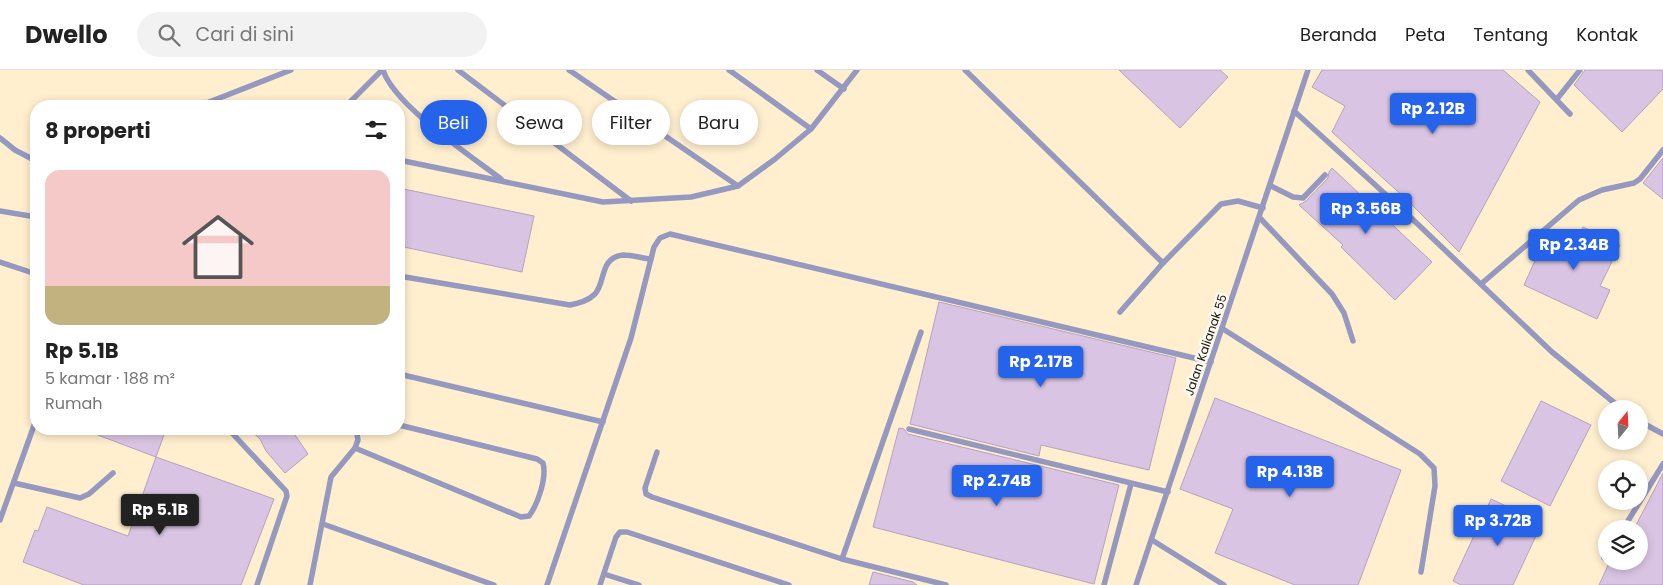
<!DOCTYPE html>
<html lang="id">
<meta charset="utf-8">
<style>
body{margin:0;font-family:Poppins,sans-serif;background:#f2f2f2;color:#222;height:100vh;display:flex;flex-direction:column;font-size:19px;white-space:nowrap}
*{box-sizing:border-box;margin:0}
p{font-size:16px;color:#767676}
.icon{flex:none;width:28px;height:28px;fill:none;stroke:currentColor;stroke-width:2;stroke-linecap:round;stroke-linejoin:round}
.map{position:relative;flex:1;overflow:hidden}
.side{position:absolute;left:30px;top:30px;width:375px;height:335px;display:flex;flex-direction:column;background:#fff;border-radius:20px;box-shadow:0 2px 8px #0003}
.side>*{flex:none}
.top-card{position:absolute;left:420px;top:30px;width:475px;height:45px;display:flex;gap:10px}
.needle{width:32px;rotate:18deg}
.fabs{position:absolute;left:1598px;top:330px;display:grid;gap:10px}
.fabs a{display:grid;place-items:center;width:50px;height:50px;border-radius:50%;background:#fff;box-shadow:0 2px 8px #0003;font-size:25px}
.price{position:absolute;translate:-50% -42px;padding:0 11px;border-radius:5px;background:#2563eb;color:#fff;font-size:16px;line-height:32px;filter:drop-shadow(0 1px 2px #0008)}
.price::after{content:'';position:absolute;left:50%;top:30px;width:15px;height:11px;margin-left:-8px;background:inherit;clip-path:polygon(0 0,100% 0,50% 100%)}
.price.on{background:#222;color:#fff}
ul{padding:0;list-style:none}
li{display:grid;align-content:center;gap:10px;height:265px;padding:0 15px}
li span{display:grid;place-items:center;height:155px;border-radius:15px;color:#555}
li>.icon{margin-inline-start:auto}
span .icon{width:90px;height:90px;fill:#fffc;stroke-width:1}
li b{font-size:21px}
h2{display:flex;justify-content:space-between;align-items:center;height:60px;padding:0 15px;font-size:21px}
.chip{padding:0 18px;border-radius:22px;background:#fff;box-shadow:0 2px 8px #0003;font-size:18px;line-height:45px}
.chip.on{background:#2563eb;color:#fff}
header{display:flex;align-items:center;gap:30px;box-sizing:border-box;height:70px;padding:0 25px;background:#fff;border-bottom:1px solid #e0e0e0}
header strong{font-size:24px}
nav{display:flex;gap:28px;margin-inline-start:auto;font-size:18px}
.search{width:350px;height:45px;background:#f2f2f2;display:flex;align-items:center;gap:12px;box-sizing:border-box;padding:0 18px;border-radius:28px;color:#767676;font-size:19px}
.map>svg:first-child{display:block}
.built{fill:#ffefcf;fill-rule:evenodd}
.building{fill:#d9c5e3;stroke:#b5a1be}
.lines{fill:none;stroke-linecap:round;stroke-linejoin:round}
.service{stroke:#9599c0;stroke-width:5.5}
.labels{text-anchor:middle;stroke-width:5;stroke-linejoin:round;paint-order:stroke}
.street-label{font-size:12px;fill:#1b150a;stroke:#fcf9f2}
</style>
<header>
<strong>Dwello</strong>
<div class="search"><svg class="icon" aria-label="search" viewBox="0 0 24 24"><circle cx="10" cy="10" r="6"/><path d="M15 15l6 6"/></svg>Cari di sini</div>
<nav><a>Beranda</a><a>Peta</a><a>Tentang</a><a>Kontak</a></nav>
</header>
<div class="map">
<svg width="1663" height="515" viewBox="0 0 1663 515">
<rect width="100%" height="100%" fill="#fcf9f2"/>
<path class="built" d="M0 0H1663V515H0ZM36 36H399V359H36ZM1606 339H1639V371H1606ZM1606 399H1639V431H1606ZM1606 459H1639V491H1606Z"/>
<g class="building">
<path d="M1119 0H1220L1228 7 1180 58Z"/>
<path d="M1322 0H1503L1540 32 1459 182 1406 129 1332 62 1345 36 1312 17Z"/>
<path d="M1585 0H1663V19L1622 62 1574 15Z"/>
<path d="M1663 88V129L1643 113Z"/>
<path d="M1332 98 1432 192 1395 230 1341 177 1343 175 1299 135 1306 131 1328 108 1329 102Z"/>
<path d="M399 118 534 146 522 202 399 176Z"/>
<path d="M1583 157 1620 175 1600 216 1610 220 1597 249 1524 215 1547 164 1573 176Z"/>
<path d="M939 232 1176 288 1149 400 1041 375 1039 386 910 354Z"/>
<path d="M1215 328 1401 400 1358 515H1295L1215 483 1233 439 1180 419Z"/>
<path d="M1541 331 1591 355 1550 436 1501 411Z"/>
<path d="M899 358 904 359 908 364 1119 415 1094 514 873 457Z"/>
<path d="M82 359H166L156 387Z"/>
<path d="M249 359H291L308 384 285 403 266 381 260 369Z"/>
<path d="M156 387 274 429 241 515H84L23 492 35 460 38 461 47 437 128 466Z"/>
<path d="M1663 403V515H1599L1610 491H1639V459H1634Z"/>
<path d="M1491 429 1542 453 1513 515H1461L1453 511Z"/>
<path d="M873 502 913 512 917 515H869Z"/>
</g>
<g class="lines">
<g class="service">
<path d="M383 0C394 35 471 86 501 109"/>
<path d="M458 0 631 131"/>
<path d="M569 0 738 116"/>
<path d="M729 0 811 59"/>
<path d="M817 0 844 19"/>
<path d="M965 0 1163 193 1221 134 1238 131 1263 138"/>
<path d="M1528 0 1570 44"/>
<path d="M1557 29 1580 0"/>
<path d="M199 36 291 0"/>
<path d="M346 36 382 0"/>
<path d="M1294 41 1405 142 1552 282 1622 339"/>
<path d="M0 68 15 80 36 91"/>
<path d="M399 90 603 132 691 127 738 116 775 89 811 59 857 0"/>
<path d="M1271 116 1293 127 1303 128 1325 105"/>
<path d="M0 141 36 147"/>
<path d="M1260 148 1332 224 1344 243 1353 271"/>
<path d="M0 192 36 204"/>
<path d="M399 206 570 235C579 233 588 231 595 224 606 212 599 188 623 185 632 185 642 188 651 189"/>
<path d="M1481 214 1579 130 1602 120 1634 113 1640 109 1663 80"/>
<path d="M1120 242 1163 193"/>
<path d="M1223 259 1420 384 1434 398 1435 416 1421 502"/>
<path d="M35 285H36"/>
<path d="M399 304 603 352"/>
<path d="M1639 351 1663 364"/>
<path d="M222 359 232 363 286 421 287 426 257 515"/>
<path d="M909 359 1168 422"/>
<path d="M355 378 521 447 529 446C538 434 547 407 543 393L537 389 399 355"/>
<path d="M657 382 645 418 646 424 652 427 842 489 946 515"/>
<path d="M14 413 80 428 89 424 113 403"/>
<path d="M0 450 36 350"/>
<path d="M323 454 494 515"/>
<path d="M1623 459 1663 394"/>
<path d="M1152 470 1224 515"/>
<path d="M1604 488 1606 485"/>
<path d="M842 489 921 262"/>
<path d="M604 504 639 515"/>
<path d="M310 515 331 407 355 378 358 370 356 359"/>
<path d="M547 515 631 268 654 177 660 168 670 164 1211 292"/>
<path d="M600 515 616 467 620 462H627L789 515"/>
<path d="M1104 515 1131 414"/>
<path d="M1136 515 1308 0"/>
</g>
</g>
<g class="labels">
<g class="street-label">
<text transform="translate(1206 275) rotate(-71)" y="4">Jalan Kalianak 55</text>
</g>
</g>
</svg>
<div class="fabs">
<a><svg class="needle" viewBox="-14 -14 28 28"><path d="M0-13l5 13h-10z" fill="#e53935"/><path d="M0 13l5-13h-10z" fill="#767676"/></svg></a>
<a><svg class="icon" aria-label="locate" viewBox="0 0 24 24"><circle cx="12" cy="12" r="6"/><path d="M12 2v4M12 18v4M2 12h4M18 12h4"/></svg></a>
<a><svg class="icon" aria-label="layers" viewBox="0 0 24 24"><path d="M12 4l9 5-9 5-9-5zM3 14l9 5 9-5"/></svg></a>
</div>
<b class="price" style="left:1433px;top:65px">Rp 2.12B</b>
<b class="price" style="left:1366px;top:165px">Rp 3.56B</b>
<b class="price" style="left:1574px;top:201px">Rp 2.34B</b>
<b class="price" style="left:1041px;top:318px">Rp 2.17B</b>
<b class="price" style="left:1290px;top:428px">Rp 4.13B</b>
<b class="price" style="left:997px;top:437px">Rp 2.74B</b>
<b class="price on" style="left:160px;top:466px">Rp 5.1B</b>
<b class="price" style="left:1498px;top:477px">Rp 3.72B</b>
<div class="top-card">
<a class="chip on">Beli</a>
<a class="chip">Sewa</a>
<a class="chip">Filter</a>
<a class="chip">Baru</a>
</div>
<section class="side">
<h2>8 properti<svg class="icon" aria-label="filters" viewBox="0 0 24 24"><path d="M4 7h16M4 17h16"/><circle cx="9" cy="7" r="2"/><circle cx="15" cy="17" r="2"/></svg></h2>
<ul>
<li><span style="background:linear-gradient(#f6c9c9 75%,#c2b280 0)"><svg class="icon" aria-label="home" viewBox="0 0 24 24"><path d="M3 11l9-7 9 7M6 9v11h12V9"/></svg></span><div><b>Rp 5.1B</b><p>5 kamar · 188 m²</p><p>Rumah</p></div></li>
</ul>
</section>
</div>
